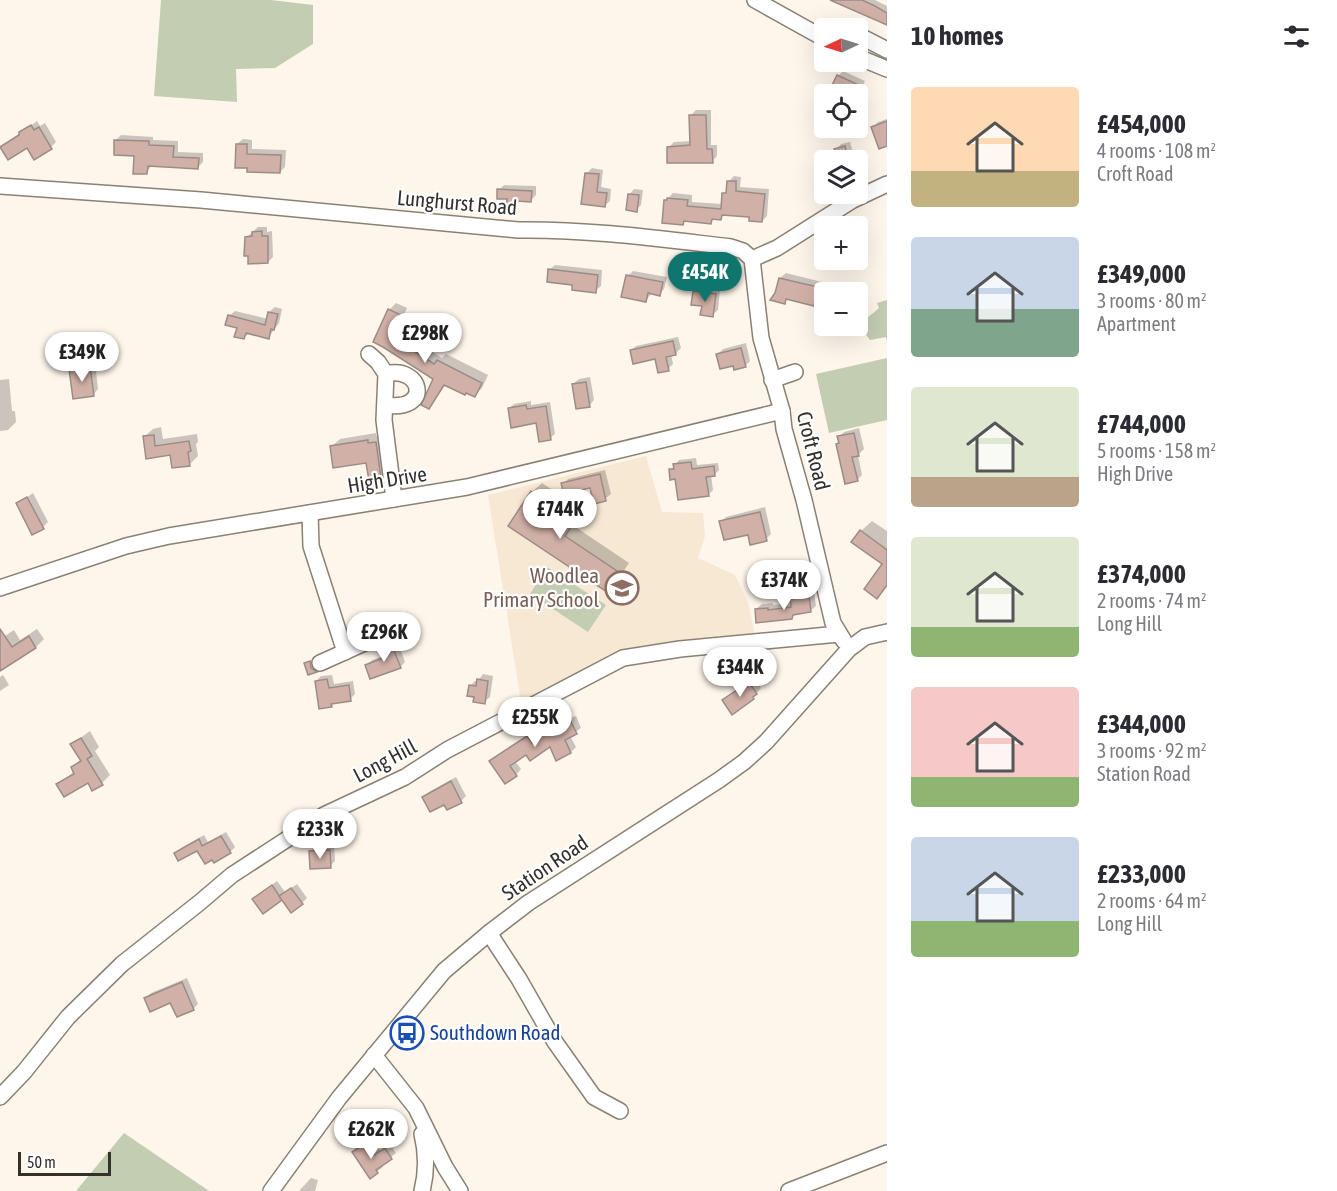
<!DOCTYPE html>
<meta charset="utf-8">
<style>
body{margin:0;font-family:"Asap Condensed",sans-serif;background:#f7f7f7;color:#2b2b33;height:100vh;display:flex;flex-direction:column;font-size:22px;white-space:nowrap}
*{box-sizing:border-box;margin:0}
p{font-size:20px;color:#7c7c81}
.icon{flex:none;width:33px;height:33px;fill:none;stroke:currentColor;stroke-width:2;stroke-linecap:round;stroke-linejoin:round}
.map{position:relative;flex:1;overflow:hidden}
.drawer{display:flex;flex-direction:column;background:#fff;width:450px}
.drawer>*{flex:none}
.needle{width:39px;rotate:266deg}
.fabs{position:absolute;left:814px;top:18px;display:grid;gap:12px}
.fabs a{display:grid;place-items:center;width:54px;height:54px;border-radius:6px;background:#fff;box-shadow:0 6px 24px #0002;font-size:30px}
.scale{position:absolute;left:18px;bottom:15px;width:93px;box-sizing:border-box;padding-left:6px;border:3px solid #34302b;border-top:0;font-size:16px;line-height:21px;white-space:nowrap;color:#34302b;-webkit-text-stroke:4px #fff;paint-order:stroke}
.price{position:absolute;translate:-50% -51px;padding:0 14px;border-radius:21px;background:#fff;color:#222;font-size:20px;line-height:39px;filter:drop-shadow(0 2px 3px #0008)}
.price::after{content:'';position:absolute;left:50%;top:36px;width:18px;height:14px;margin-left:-9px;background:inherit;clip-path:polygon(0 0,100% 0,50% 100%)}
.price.on{background:#0f766e;color:#fff}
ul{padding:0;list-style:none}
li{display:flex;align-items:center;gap:18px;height:150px;padding:0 24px}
li span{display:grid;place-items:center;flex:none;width:168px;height:120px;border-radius:6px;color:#555}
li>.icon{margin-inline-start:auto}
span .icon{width:72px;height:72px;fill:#fffc;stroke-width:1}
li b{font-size:26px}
h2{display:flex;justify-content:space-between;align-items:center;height:72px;padding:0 24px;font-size:26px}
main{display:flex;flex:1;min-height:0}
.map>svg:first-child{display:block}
.built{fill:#f7e8d4}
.green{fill:#c3cdb2}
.shadow{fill:#0003}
.building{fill:#d1b0a7;stroke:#9c8c88;stroke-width:1.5}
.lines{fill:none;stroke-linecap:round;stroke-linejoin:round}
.minor-casing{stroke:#8a8175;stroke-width:18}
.minor{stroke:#fff;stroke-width:15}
.labels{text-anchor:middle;stroke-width:4.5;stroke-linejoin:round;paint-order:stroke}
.street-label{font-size:21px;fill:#34302b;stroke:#fff}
.education-label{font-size:21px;fill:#785e54;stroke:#fff;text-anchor:end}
.transit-label{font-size:21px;fill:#164399;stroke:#fff;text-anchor:start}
</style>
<main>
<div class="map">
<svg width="887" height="1191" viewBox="0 0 887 1191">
<rect width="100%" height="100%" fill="#fef5eb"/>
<path class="built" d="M646 456 662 512 703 513 705 536 698 558 735 575 748 602 755 635 622 650 521 702 488 495Z"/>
<g class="green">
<path d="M161 0H271L313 5V44L275 68 236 69 237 102 154 96Z"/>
<path d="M887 300V342L886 337 870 340 859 325 879 308 877 303Z"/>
<path d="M887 358V420L829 433 816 374Z"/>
<path d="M547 567 606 605 588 632 530 594Z"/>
<path d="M124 1133 209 1191H76Z"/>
</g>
<g class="shadow">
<path d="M848 0H875L887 6V26L881 23 882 21Z"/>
<path d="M843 71 865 81 858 95 845 94 832 88 838 76Z"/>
<path d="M696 110H711V145H717V156L712 161 668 148 674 142 691 141V115Z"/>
<path d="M887 119V145L873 127 878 122Z"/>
<path d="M37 121 40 126 45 123 56 142 51 147 34 158 28 146 2 147Z"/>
<path d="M121 135 153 137V140L178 141V152L203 153V162L198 167 152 165 146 173 136 155 116 140Z"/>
<path d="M243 139 252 140V149L286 150 285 167 280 172 249 167 237 144Z"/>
<path d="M850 142 855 160H839L836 150 841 144Z"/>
<path d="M592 168 603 170 601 187 611 189 610 201 604 206 587 173Z"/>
<path d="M734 176 741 177 740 187 769 189 767 216 762 221 751 216 725 213 721 218H715L711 222 686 220 683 223 666 200 673 193 692 195V202L723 204 724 194 728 190 729 181Z"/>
<path d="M504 185 536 186V195L531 200H521L516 205 499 190Z"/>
<path d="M634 189 643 190 641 205 636 210 629 195Z"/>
<path d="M258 227H267V232L272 231 273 257 268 262 249 254 247 237Z"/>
<path d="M555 265 602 270 601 286 595 291 574 284 549 270Z"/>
<path d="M633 271 667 277 664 289 659 294 652 293 646 300 628 276Z"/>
<path d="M786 273 822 282 818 299 813 304 788 298 784 302 780 278Z"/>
<path d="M699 286 720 289 718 310 712 315 694 291Z"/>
<path d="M396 303 407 308 397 329 442 358 446 354 488 375 482 388 475 395 446 384 429 408 435 379 384 346 389 310Z"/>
<path d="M275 307 282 309 279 323 268 338 249 333 244 338 238 327 229 316 235 311 268 319 269 312Z"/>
<path d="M678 337 681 348 676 353 671 354 673 364 668 369 656 358 631 351 636 346Z"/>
<path d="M746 343 750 361 745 366 718 354 723 349Z"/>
<path d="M95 362 98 389 93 395 71 369 76 364Z"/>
<path d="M590 377 594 400 589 406 573 384 579 379Z"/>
<path d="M9 379 12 411H15L16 422 8 430 0 431V380Z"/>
<path d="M531 401V405L550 402 555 434 550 438 537 422 509 409 514 404Z"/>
<path d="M161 427 163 439 197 434 198 442 196 444 198 456 190 464 171 453 148 457 144 437 153 429Z"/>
<path d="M859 428 864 449 858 455 862 475 857 480 837 444 840 442 839 437 844 432Z"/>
<path d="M376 433V436L383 435 390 476 382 484 368 461 331 447 340 439Z"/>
<path d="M696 458 697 465 718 463 719 470 714 475H711L713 490 708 495 677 478 671 470 679 460Z"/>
<path d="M605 470 611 494 605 499 592 486 563 484 568 479Z"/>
<path d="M542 483 584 511 574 526 629 563 617 581 607 590 510 526 532 492Z"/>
<path d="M33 493 48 522 43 527 18 504Z"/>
<path d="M765 507 771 534 766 539 721 522 726 517Z"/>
<path d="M872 521 887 531V587L877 597 884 564 861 531Z"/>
<path d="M814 592 816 606 810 611 796 613 792 617 756 609 762 604 773 603V605L792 603V599L797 594Z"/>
<path d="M395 623 398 632 396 634 388 626Z"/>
<path d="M37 629 44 639 36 647 0 669V639L14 630 20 640Z"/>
<path d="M396 638 405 662 400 667 366 666 372 660 383 656 380 648 385 643Z"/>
<path d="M312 660 313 665 318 669 309 673 306 664Z"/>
<path d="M483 674 493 676 490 697 484 702 470 686 475 681H478Z"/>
<path d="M3 675 9 685 0 691V677Z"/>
<path d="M332 675 334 684 353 681 355 694 350 699 335 702 331 706 316 681 321 676Z"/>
<path d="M754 678 761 688 753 698 724 700Z"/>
<path d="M561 715 564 721 576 716 581 728 570 736 576 747 571 752 550 745 526 753 515 761 521 769 516 775 491 761 533 732 538 739 547 730 545 726Z"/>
<path d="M90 731 99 747 95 751 110 775 102 783 88 781 58 784 75 771 73 768 81 759 72 744Z"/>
<path d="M456 777 466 796 461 801 445 803 423 797 429 792Z"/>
<path d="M226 832 235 847 230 852 213 858 198 849 176 853 181 848 204 835 208 842Z"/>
<path d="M316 846H334L335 861 330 866 310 852Z"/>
<path d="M277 881 285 892 297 884 307 898 302 903 282 898 254 899Z"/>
<path d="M187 978 198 1004 193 1009 171 1001 146 998 151 993Z"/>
<path d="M372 1139 380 1151 390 1144 396 1153 381 1165 383 1167 370 1177 354 1152Z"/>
<path d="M311 1178 318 1180 315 1191H299Z"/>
</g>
<g class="building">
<path d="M830 0H862L875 6 887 13V25Z"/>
<path d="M837 75 861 86 857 94H842L830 89Z"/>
<path d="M689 115H706L707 149H712L713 163H667V147L690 145Z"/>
<path d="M887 121V146L879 149 871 127Z"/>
<path d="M31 125 34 130 39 127 52 149 34 160 27 148 8 160 0 147 19 135V132Z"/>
<path d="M114 140 149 141V145L174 146 173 157 199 158 198 169 148 166 147 174H133L134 156 114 155Z"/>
<path d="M236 144H247V154L281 155 280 173 247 172V168H235Z"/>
<path d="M845 146 848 160H837L834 149Z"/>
<path d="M585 173 599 174 597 192 607 193 605 207 581 204Z"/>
<path d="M727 181H736V191L765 194 762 222 749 221V217L722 215 721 220 712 219 711 224 684 221 683 225 662 223 664 200H667V198L688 200 687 206 721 209 722 193H726Z"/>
<path d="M497 189 532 191 531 202 516 201V206H506L507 199H497Z"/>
<path d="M628 194 639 195 637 212 626 210Z"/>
<path d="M262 231V236H268V263L248 264V256H244L245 237 252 236V232Z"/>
<path d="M548 269 598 275 596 293 572 290V285L547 282Z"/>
<path d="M626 275 663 282 660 296 648 293 646 302 621 297Z"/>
<path d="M779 278 818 287 814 306 786 299 785 304 770 300 775 293Z"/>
<path d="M693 291 716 294 713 317 700 315 702 306 691 305Z"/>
<path d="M388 309 401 315 391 336 434 364 437 360 482 383 475 397 466 393 465 395 444 385 429 409 421 405 433 379 383 347 373 342Z"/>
<path d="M268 312 278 314 274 330 271 329 269 339 246 333 244 339 234 337 237 328 225 325 228 315 265 325Z"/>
<path d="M673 341 676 355 666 357 669 371 658 373 655 359 633 364 630 350Z"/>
<path d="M741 348 746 367 734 370 733 366 720 369 716 354Z"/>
<path d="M90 366 94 396 73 399 69 369Z"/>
<path d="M586 382 590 407 576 409 572 384Z"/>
<path d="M526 405 527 409 546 406 551 440 539 442 536 423 511 428 508 408Z"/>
<path d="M854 433 859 456 852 457 858 481 845 484 836 444 839 443 837 436Z"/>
<path d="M154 435 155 446 189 441 191 451 188 452 190 466 172 468 170 455 146 459 143 436Z"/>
<path d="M368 440V443L376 442 382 485 370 487 366 463 333 468 330 446Z"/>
<path d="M691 462 692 469 714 466 715 476 706 477 709 496 678 500 675 479 670 480 669 469H674L673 464Z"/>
<path d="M600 474 606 501 594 504 590 488 564 494 561 483Z"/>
<path d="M531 491 575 521 565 536 620 573 607 592 508 526Z"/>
<path d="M27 497 44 529 32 535 16 503Z"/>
<path d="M760 512 767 541 750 545 748 535 724 540 719 521Z"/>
<path d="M860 530 887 550V585L877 599 864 589 882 564 851 542Z"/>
<path d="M809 596 811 612 793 615 792 619 756 623 755 609 768 608V610L791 607 790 599Z"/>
<path d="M393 624 397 635 389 638V632L384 627Z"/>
<path d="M0 629 12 647 29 636 36 648 0 671Z"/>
<path d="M391 643 401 668 370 679 365 665 383 658 379 647Z"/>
<path d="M310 661 311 668 317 672 308 675 304 663Z"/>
<path d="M327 679 329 688 349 685 351 701 331 704 332 707 319 709 315 681Z"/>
<path d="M477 679 488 681 485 704 473 702 474 697 467 696 469 685 476 686Z"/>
<path d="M749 682 757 694 753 697 754 699 732 715 722 700Z"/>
<path d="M555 719 558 725 570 720 577 734 565 740 571 753 556 761 550 747 530 761 526 755 510 766 517 776 505 784 489 761 527 736 532 743 545 730 543 725Z"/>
<path d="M81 738 92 756 87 759 103 785 92 791 88 783 64 797 56 784 74 774 71 767 81 761 70 744Z"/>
<path d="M451 781 462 803 447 810 444 805 430 812 422 797Z"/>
<path d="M221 836 231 853 214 863 212 860 205 864 197 851 178 861 174 853 199 839 202 846Z"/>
<path d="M330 850 331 868 310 869 309 851Z"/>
<path d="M272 885 282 900 263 914 252 899Z"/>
<path d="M291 888 303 904 291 913 279 896Z"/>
<path d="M182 982 194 1010 177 1017 170 1003 150 1012 144 998Z"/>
<path d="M366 1143 374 1155 385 1148 392 1159 376 1170 378 1173 370 1179 352 1152Z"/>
</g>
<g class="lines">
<g class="minor-casing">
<g id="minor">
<path d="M755 0 825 39"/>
<path d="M858 35 887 50"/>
<path d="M858 57 887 69"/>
<path d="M0 186 201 200 518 230C589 229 661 239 731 247L743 251 752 259 777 248 853 200 887 184"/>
<path d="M752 259 761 338 782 411 784 429 804 500 833 623 844 641"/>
<path d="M369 354 378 362 386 374 384 420 394 499"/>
<path d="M772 380 795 372"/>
<path d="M385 405C433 412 422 365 386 374"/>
<path d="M310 513 311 546 345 652"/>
<path d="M0 588 126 546 169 536 467 487 782 411"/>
<path d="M320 663 380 636"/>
<path d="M489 933 519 979 555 1042 594 1097 620 1111"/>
<path d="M374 1055 416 1108 445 1167 460 1191"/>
<path d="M0 1097 24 1072 68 1017 122 964 199 903 232 875 324 815 405 777 447 750 623 658 680 649 839 634"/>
<path d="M271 1191 339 1098 444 971 489 933 528 903 719 780 744 762 766 742 849 649 865 637 887 632"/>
<path d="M422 1191C427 1171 427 1154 422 1134"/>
<path d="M789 1191 887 1153"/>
</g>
</g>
<use href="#minor" class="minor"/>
</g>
<defs>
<g id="school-ring" transform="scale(1.725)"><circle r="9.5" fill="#fff" stroke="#8d6e63" stroke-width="1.5"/><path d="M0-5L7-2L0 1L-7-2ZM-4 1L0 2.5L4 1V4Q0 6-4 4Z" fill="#8d6e63"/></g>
<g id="bus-ring" transform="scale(1.725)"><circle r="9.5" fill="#fff" stroke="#1a4fb4" stroke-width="1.5"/><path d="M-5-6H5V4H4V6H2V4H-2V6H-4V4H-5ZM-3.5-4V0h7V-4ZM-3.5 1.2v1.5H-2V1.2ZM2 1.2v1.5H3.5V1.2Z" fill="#1a4fb4"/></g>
</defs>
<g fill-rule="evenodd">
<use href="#school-ring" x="622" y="588"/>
<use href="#bus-ring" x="407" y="1033"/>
</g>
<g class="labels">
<g class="street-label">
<text transform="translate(457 203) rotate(5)" y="7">Lunghurst Road</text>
<text transform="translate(813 451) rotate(76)" y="7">Croft Road</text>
<text transform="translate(387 480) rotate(-9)" y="7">High Drive</text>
<text transform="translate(385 761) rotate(-28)" y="7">Long Hill</text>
<text transform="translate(545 868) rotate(-34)" y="7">Station Road</text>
</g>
<g class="education-label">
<text x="599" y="583">Woodlea<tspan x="599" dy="24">Primary School</tspan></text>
</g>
<g class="transit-label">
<text x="430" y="1040">Southdown Road</text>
</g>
</g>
</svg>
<div class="fabs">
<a><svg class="needle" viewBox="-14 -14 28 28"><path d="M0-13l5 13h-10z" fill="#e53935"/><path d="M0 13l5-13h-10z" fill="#7c7c81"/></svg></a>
<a><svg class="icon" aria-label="locate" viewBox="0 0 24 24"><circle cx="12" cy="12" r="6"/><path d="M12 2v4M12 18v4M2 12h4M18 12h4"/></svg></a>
<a><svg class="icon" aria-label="layers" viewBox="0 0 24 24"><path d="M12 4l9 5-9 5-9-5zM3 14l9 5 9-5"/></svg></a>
<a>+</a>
<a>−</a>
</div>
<div class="scale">50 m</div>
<b class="price on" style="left:705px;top:303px">£454K</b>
<b class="price" style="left:425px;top:364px">£298K</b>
<b class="price" style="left:82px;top:383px">£349K</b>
<b class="price" style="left:560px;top:540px">£744K</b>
<b class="price" style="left:784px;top:611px">£374K</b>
<b class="price" style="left:384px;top:663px">£296K</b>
<b class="price" style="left:740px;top:698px">£344K</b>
<b class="price" style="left:535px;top:748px">£255K</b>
<b class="price" style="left:320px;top:860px">£233K</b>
<b class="price" style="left:371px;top:1160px">£262K</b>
</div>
<section class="drawer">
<h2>10 homes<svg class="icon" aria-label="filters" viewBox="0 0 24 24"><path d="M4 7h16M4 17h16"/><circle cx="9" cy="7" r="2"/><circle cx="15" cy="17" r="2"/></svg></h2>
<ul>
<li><span style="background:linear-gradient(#ffd9b3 70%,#c2b280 0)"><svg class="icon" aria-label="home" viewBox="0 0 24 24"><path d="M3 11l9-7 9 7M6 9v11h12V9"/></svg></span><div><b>£454,000</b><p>4 rooms · 108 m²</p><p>Croft Road</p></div></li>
<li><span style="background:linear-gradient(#c9d6e8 60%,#7fa58c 0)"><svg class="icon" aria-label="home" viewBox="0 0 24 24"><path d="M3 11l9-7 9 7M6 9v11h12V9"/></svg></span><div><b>£349,000</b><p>3 rooms · 80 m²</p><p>Apartment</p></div></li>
<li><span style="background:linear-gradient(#dfe7d0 75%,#b9a48a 0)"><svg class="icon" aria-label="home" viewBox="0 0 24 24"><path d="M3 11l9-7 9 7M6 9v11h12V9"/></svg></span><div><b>£744,000</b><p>5 rooms · 158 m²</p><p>High Drive</p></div></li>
<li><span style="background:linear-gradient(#dfe7d0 75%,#8fb573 0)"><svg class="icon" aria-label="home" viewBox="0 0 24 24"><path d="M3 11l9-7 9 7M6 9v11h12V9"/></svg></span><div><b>£374,000</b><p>2 rooms · 74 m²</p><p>Long Hill</p></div></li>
<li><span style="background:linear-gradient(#f6c9c9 75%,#8fb573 0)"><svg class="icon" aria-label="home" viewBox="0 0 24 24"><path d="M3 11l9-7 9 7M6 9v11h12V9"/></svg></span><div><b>£344,000</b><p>3 rooms · 92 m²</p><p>Station Road</p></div></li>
<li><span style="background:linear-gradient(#c9d6e8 70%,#8fb573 0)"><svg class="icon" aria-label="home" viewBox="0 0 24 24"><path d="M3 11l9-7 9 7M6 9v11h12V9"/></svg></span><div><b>£233,000</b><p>2 rooms · 64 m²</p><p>Long Hill</p></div></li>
</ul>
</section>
</main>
